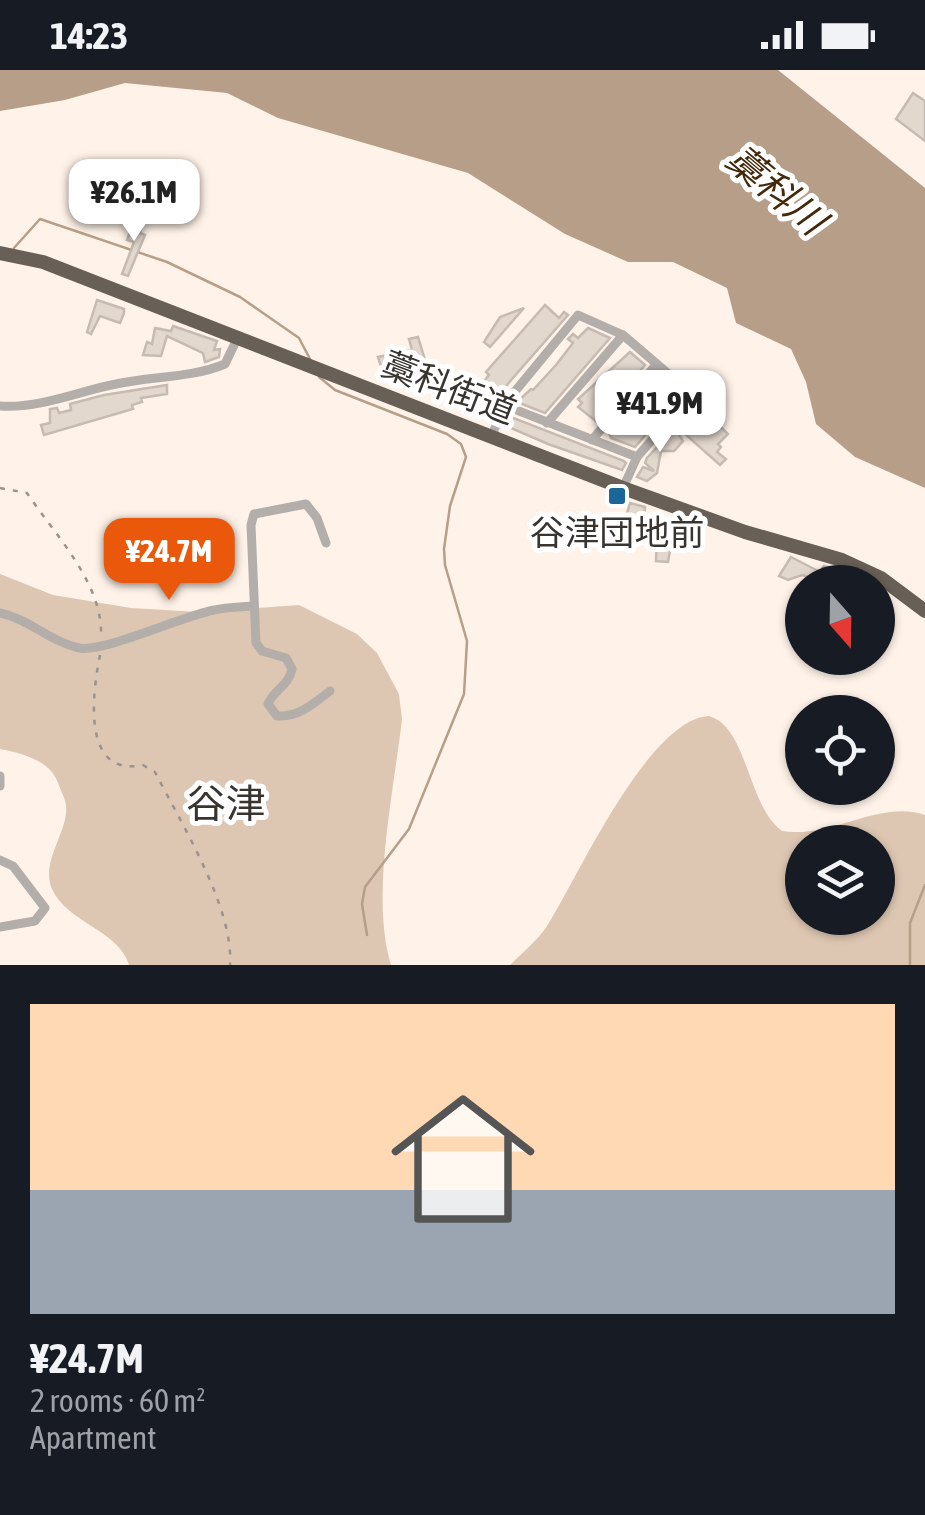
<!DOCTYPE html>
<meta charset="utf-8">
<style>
body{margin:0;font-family:"Asap Condensed","Noto Sans JP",sans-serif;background:#242831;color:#f1f3f6;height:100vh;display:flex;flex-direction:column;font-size:38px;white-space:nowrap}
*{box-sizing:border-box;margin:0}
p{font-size:32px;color:#9ea1a6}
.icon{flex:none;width:55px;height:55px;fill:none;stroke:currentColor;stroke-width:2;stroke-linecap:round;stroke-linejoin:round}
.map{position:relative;height:895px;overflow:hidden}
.side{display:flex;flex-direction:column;background:#171b24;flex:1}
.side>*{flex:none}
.needle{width:65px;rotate:160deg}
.controls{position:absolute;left:785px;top:495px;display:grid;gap:20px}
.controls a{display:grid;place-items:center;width:110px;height:110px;border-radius:50%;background:#171b24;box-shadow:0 2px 8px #0004;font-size:50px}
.price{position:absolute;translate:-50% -85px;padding:0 22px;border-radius:20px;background:#fff;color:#222;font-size:32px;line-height:65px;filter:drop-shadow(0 2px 5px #0008)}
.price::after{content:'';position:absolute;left:50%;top:60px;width:30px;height:22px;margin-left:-15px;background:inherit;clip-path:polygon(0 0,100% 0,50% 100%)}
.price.on{background:#ea580c;color:#fff}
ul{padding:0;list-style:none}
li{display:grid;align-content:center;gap:20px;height:530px;padding:0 30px}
li span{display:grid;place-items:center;height:310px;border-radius:0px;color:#555}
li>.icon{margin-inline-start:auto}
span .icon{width:180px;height:180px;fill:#fffc;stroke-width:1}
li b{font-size:42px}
.status{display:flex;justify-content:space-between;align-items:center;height:70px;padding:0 50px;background:#171b24;direction:ltr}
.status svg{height:28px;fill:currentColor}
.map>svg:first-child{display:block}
.green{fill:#dec7b2;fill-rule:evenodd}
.water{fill:#b79e88}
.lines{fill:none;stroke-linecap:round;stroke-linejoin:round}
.stream{stroke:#b79e88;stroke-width:2.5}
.building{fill:#e3d8ce;stroke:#c6bbb2;stroke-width:2.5}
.path{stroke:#9a928b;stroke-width:2.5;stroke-dasharray:5 8;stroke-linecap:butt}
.minor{stroke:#b3aeaa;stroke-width:9}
.highway{stroke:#685f56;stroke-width:14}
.poi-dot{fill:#1b6699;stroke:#fff;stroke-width:4}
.labels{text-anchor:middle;stroke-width:10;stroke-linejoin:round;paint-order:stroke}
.street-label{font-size:35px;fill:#383430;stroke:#fff}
.poi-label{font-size:35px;fill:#383430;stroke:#fff}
.water-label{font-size:38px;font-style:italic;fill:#43280a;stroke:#fff}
.quarter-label{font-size:40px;fill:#383430;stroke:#fff}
</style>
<div class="status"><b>14:23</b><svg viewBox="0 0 49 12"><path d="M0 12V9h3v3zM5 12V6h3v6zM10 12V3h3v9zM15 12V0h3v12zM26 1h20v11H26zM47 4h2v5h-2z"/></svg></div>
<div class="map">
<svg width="925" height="895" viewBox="0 0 925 895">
<rect width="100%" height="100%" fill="#fff3e9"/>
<g class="green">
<path d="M0 504 53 525 131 538 199 542 299 535 357 564 377 583 399 624 402 649C394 721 370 827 391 895H129C119 860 67 853 52 819 40 791 69 762 66 735 65 728 60 719 58 713 50 690 21 683 0 679Z"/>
<path d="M709 646C748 657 747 735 782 761 830 769 881 729 925 745V895H510C522 883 538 870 547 856 578 807 648 649 709 646ZM802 772H878V848H802Z"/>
</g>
<path class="water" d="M0 0H778L925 118V418L855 387 816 354 806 312 791 279 736 253 727 218 673 192H628L565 164 468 103 278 48 227 23 125 13 65 30 0 41Z"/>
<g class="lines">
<g class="stream">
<path d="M14 178 40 149 167 192 240 227 299 268 311 291"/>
<path d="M319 307 335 320 447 364 461 374 466 387 450 436 444 479 445 495 467 571 464 624 409 759 365 817 362 834 367 865"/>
<path d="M910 895V853L925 815"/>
</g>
</g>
<g class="building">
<path d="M913 23 925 31V71L896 49Z"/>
<path d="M136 147 144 149 140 163 145 165 128 206 122 204 134 172 127 170Z"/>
<path d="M97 230 124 239V243L120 253 100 246 91 264 87 262Z"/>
<path d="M545 235 559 248 564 242 568 245 499 324 495 315 493 318 484 311 489 305 486 302Z"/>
<path d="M524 238 490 277 484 272 500 247Z"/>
<path d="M173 256 217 271 214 280 220 279 219 287 205 292 203 283 167 266 161 286 143 285 147 272 152 274 155 258 171 261Z"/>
<path d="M588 258 610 268 545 343 517 332 531 319 533 320 556 295 573 273 568 269 573 264 578 268Z"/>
<path d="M418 267 425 290 383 303 378 287 412 280 409 269Z"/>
<path d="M630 282 645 295 628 315 618 306 606 320 615 330 597 352 578 337 582 333 578 329Z"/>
<path d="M660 308 680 325 635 377 611 368 609 362 641 334Z"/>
<path d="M167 315V324L141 328 142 332 132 335 133 339 44 365 41 355 50 353V339L57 338 59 343 71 340 70 334 104 325Z"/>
<path d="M700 337 728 364 718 374 721 377 717 382 726 389 720 395 676 356 690 340 694 344Z"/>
<path d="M508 346 624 391 626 393 622 400 548 374 511 358Z"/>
<path d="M675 358 683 371 674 381H661L657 403 647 411 637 407 643 397 654 401 645 393 647 388Z"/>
<path d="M630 433 645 437 644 450 653 453 672 448 674 453H689L690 462 673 464 668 492 656 491 657 464H632V444L627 443Z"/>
<path d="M791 487 820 502 824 496 831 498 826 512 802 505 788 510 779 506Z"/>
</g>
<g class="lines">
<g class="path">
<path d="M0 418 27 423C55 465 104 514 101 568"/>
<path d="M100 585C93 620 80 708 143 695L155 702C181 753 234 838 230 895"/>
</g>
<g class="minor">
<path d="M483 327 637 387"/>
<path d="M0 336C39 339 79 321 116 314 152 306 192 308 225 294L238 267"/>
<path d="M547 353 623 265"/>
<path d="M492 366 503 336 578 245 623 265 692 324 637 387 623 418"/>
<path d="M592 370 655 296"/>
<path d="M326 473 317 448 306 434 254 444 251 455 256 573 262 581 286 588 292 599C289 616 274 619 268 634L277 646C299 647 313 634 330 621"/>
<path d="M0 543C29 549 49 571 79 578 103 583 182 546 214 540 226 537 240 537 253 536"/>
<path d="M0 706V716"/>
<path d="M0 790 13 796 45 838 35 851 0 857"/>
</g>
<path class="highway" d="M0 183 43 192 623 418 745 462 842 490 881 508 925 541"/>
</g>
<rect class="poi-dot" x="607" y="416" width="20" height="20" rx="5"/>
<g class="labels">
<g class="street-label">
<text transform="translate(449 318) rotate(21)" y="12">藁科街道</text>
</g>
<g class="poi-label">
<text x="617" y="475">谷津団地前</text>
</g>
<g class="water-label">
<text transform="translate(776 120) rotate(40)" y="13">藁科川</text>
</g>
<g class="quarter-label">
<text x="226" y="748">谷津</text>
</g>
</g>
</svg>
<div class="controls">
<a><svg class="needle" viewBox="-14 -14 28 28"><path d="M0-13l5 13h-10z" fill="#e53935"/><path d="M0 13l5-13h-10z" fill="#9ea1a6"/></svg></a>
<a><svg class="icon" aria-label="locate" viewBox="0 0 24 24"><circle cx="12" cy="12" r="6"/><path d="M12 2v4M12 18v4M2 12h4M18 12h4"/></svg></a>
<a><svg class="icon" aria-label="layers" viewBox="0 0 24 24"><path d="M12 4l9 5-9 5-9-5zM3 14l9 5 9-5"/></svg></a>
</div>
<b class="price" style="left:134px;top:174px">¥26.1M</b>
<b class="price" style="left:660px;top:385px">¥41.9M</b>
<b class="price on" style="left:169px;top:533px">¥24.7M</b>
</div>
<section class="side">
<ul>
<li><span style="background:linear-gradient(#ffd9b3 60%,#9aa5b1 0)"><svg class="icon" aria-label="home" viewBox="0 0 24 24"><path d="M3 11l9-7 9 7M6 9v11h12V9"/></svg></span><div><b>¥24.7M</b><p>2 rooms · 60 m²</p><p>Apartment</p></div></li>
</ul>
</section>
